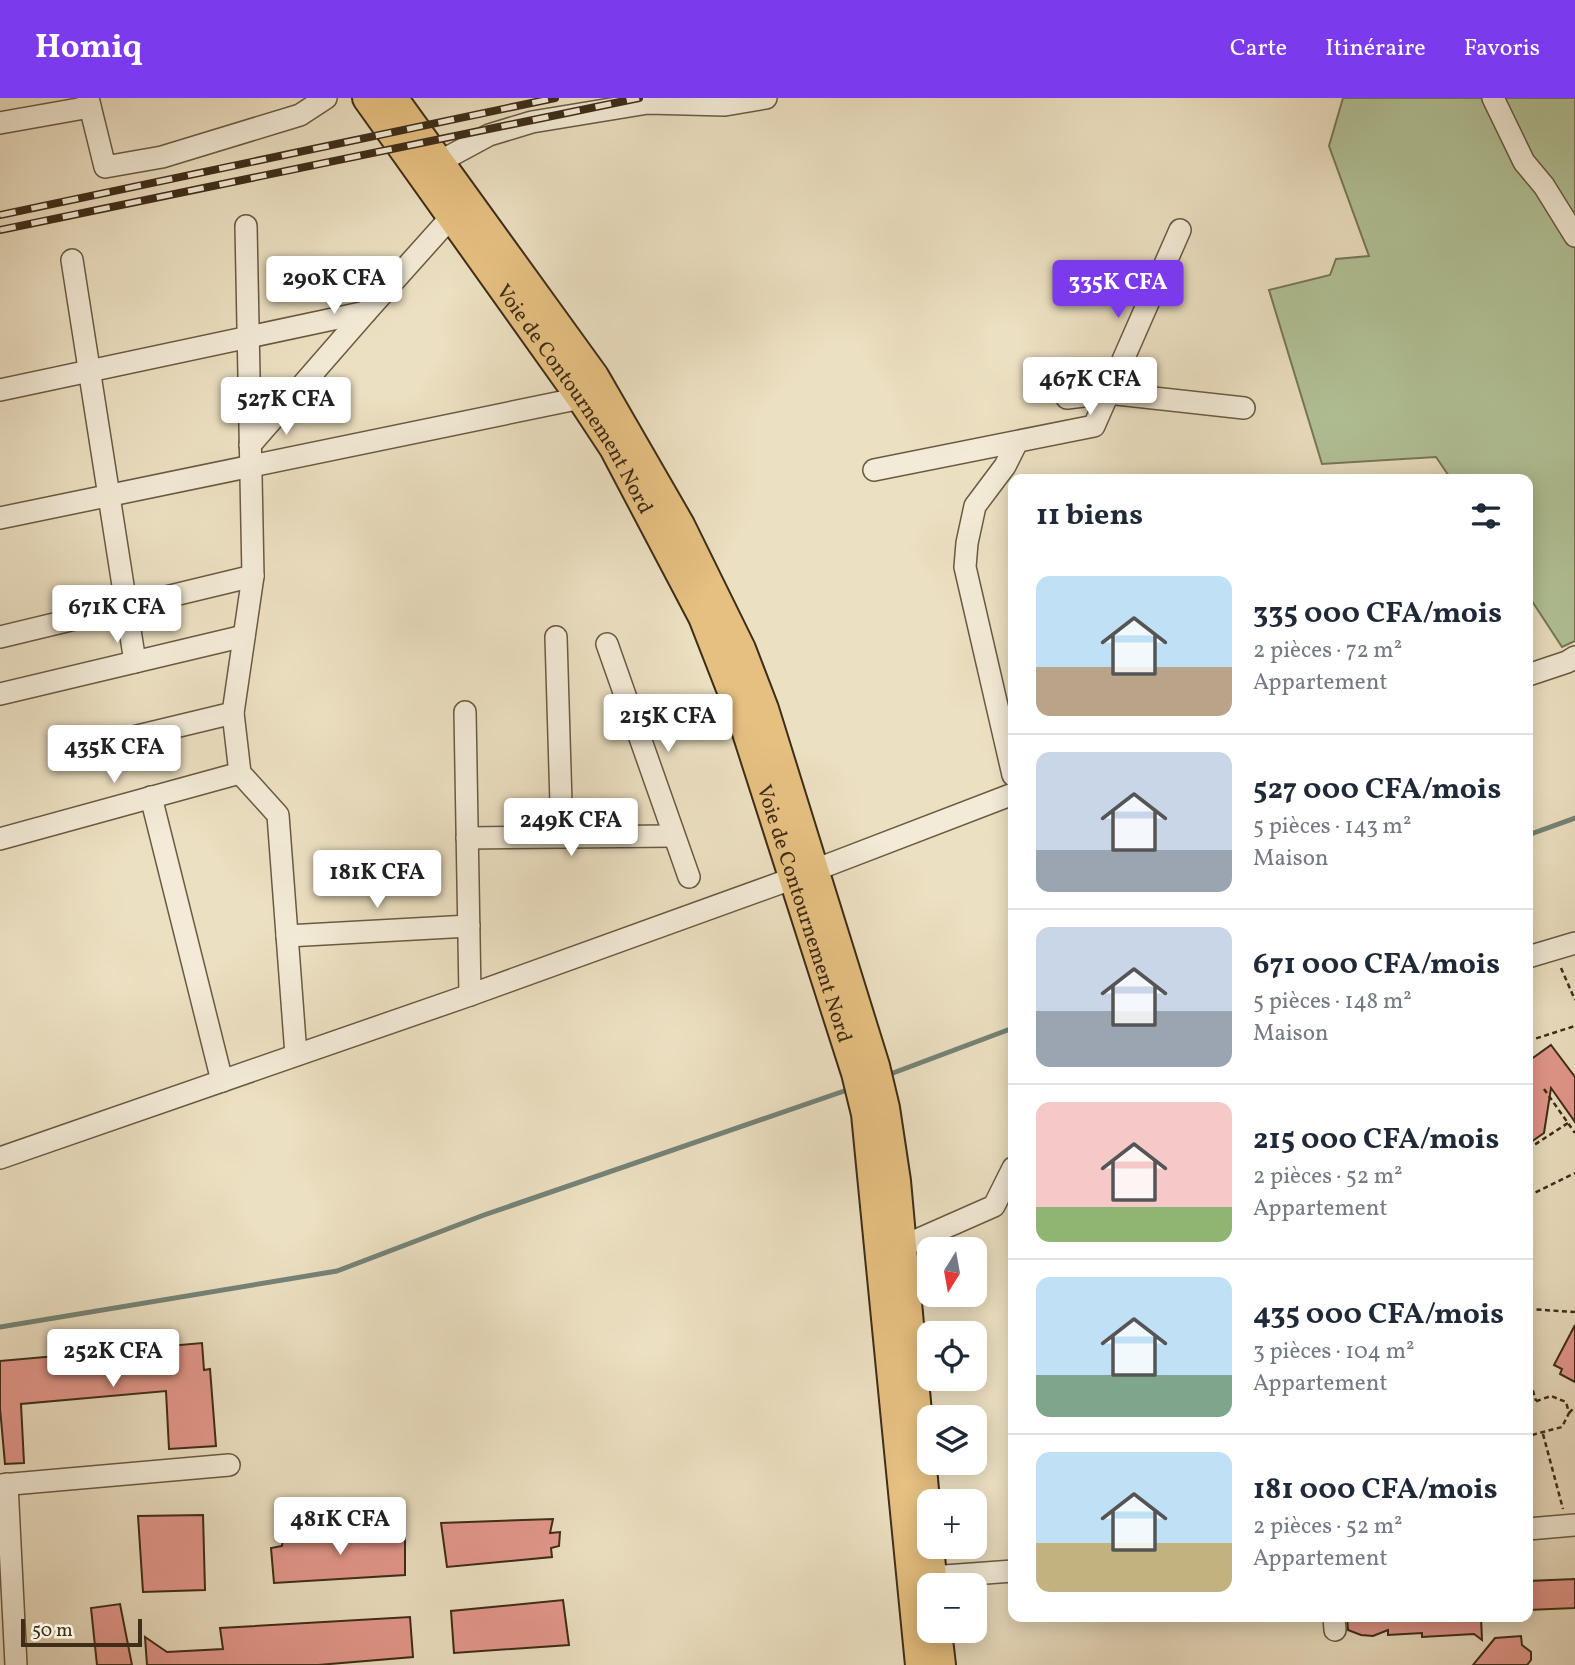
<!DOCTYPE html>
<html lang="fr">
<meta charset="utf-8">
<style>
body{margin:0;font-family:Vollkorn,serif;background:#f2f2f3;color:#1f2937;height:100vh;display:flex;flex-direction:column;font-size:26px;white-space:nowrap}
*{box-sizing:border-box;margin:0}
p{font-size:23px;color:#747a83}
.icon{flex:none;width:38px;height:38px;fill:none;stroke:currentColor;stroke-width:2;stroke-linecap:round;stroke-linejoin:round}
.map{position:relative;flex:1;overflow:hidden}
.panel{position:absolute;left:1008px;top:376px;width:525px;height:1148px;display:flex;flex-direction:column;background:#fff;border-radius:14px;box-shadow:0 4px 18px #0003}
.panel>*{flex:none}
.needle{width:46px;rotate:191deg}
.buttons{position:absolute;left:917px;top:1139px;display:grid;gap:14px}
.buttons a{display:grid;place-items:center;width:70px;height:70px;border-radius:14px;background:#fff;box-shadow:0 4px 18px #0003;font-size:35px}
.scale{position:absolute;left:21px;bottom:18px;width:121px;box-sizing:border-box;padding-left:7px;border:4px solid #3e2d18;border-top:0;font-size:19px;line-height:24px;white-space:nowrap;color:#3e2d18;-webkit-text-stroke:5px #f3ebd7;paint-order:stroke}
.price{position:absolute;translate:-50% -60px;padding:0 16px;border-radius:7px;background:#fff;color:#222;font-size:23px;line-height:46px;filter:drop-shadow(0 2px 4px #0008)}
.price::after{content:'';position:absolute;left:50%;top:42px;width:21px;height:16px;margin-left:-10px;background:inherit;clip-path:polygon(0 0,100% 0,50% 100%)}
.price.on{background:#7c3aed;color:#fff}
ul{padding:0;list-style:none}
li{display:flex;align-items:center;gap:21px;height:175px;padding:0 28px}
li+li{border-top:2px solid #e0e1e3}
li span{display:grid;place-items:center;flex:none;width:196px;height:140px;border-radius:14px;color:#555}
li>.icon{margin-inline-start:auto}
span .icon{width:84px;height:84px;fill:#fffc;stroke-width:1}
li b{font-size:30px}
h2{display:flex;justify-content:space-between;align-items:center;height:84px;padding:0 28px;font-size:30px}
header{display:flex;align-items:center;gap:42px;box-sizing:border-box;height:98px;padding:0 35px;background:#7c3aed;color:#fff}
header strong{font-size:33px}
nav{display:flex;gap:38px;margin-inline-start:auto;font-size:24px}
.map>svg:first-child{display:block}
.green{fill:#b2c398;stroke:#787858;stroke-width:2}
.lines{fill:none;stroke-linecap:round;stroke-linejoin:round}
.stream{stroke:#758377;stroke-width:5}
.building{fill:#e4988c;stroke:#3e2d18;stroke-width:2}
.minor-casing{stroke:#6a5a42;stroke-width:24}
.major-casing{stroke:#3e2d18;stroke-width:32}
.path{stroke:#3e2d18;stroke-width:2.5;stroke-dasharray:5 3.5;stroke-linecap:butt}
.minor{stroke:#f3ebd7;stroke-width:21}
.major{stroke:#e6c081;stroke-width:28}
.rail-casing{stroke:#3e2d18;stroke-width:8}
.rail{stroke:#f3ebd7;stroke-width:5;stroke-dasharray:16;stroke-linecap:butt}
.labels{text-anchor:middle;stroke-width:5;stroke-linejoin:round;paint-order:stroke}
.street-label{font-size:21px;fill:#3e2d18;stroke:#f3ebd7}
</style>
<header>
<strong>Homiq</strong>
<nav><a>Carte</a><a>Itinéraire</a><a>Favoris</a></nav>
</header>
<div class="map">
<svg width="1575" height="1567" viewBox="0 0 1575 1567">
<rect width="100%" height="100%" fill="#ece0c2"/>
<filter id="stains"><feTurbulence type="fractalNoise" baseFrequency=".00286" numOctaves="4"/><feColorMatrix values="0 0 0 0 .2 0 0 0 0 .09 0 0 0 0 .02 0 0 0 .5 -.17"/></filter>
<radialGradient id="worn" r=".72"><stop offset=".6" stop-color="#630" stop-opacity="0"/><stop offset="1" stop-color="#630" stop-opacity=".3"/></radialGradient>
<path class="green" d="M1343 0H1575V543L1562 549 1528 497V382L1451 381 1436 359 1322 366 1269 192 1330 177 1336 161 1369 158 1329 48Z"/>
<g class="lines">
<g class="stream">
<path d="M1528 737 1575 720"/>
<path d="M885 978 1013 930"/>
<path d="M0 1229 337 1173 484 1117 850 991"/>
</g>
</g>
<g class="building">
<path d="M1551 947 1575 979V1024L1551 990 1544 1035 1528 1046V970L1530 962Z"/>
<path d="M1575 1227V1284L1560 1276 1562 1271 1554 1267Z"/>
<path d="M202 1245 204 1272 210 1271 216 1348 169 1351 166 1293 21 1306 24 1365 5 1366 0 1310V1263Z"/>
<path d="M203 1417 205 1492 143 1494 138 1418Z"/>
<path d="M553 1421 550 1435 560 1434 559 1448 551 1450 552 1459 447 1469 441 1425Z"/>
<path d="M405 1432V1477L274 1485 271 1450 282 1448 283 1441Z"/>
<path d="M1575 1481V1510L1528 1512V1483Z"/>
<path d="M563 1502 569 1547 454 1555 451 1513Z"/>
<path d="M120 1506 132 1567H97L91 1510Z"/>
<path d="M410 1519 413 1559 318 1567H147L145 1539 167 1554 223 1551 220 1530Z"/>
<path d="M1347 1519H1481L1482 1542 1474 1536 1422 1539V1535L1388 1537V1532L1373 1538 1361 1537 1348 1532Z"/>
<path d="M1521 1538 1522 1547 1531 1554V1562L1527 1567H1473L1495 1540Z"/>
</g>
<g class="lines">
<g class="minor-casing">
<g id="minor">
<path d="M88 0 105 69 162 59 300 17 326 0"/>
<path d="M1493 0 1524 64 1544 88 1575 138"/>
<path d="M0 25 90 9"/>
<path d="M439 64 489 37 532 24 648 5 725 7 766 0"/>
<path d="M246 128 253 478 233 615 240 675 278 717 296 957"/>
<path d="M72 162 135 564"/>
<path d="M0 292 366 214"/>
<path d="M1067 300 1108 295 1244 310"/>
<path d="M250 347 366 214 452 118"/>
<path d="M874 372 1094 328 1180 132"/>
<path d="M0 420 581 300"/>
<path d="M0 539 253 478"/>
<path d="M556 539 562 739"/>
<path d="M607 546 689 779"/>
<path d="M1528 577 1567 564 1575 559"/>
<path d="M0 596 244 538"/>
<path d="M465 614 470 897"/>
<path d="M71 654 233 615"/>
<path d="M1013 677 965 469 967 445 975 408 1005 368 1017 344"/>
<path d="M151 699 222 983"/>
<path d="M467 740 674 738"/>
<path d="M0 741 240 675"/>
<path d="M287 838 469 828"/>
<path d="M1528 859 1575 845"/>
<path d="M0 1060 470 897 794 780 1013 696"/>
<path d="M890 1151 901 1149 994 1108 1013 1070"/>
<path d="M7 1386 16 1567"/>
<path d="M0 1387 229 1367"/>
<path d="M1528 1431 1575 1427"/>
<path d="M917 1480 1013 1473"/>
<path d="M1334 1519 1335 1532"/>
</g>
</g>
<g class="major-casing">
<g id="major">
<path id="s1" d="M367 0 581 300 614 350 703 519 742 619 856 975 866 1016 920 1567"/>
<path d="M393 0 594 278 680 427 741 551 764 611 875 968 885 1010 896 1083 929 1447"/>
<path d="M929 1449 933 1488"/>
<path d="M937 1533 941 1567"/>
</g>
</g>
<g class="path">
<path d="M1561 870 1575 902"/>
<path d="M1528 943 1575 928"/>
<path d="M1544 991 1575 1035"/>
<path d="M1528 1051 1568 1025"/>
<path d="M1528 1098 1575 1075"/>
<path d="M1528 1211 1575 1214"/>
<path d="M1528 1276 1536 1303"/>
<path d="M1528 1306 1551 1298 1566 1304 1569 1315 1562 1329 1528 1338"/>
<path d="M1569 1315 1575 1309"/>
<path d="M1543 1336 1563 1411"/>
</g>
<use href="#minor" class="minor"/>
<use href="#major" class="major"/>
<g class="rail-casing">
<g id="rail">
<path d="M0 117 555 0"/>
<path d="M0 132 639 0"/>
</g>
</g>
<use href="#rail" class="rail"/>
</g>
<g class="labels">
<g class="street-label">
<text dy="7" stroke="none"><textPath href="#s1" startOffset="366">Voie de Contournement Nord</textPath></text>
<text dy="7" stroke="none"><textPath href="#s1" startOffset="933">Voie de Contournement Nord</textPath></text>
</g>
</g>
<rect width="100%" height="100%" filter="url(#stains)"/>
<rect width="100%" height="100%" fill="url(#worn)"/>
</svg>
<div class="buttons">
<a><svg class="needle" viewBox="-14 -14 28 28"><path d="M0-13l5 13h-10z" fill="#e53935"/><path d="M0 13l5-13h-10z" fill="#747a83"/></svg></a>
<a><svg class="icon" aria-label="locate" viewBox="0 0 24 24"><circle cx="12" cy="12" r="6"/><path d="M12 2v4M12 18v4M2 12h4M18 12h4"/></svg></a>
<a><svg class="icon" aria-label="layers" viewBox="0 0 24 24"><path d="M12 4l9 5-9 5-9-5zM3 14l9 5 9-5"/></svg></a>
<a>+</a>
<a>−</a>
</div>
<div class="scale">50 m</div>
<b class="price" style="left:334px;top:218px">290K CFA</b>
<b class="price on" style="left:1118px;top:222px">335K CFA</b>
<b class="price" style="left:1090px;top:319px">467K CFA</b>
<b class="price" style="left:286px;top:339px">527K CFA</b>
<b class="price" style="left:117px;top:547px">671K CFA</b>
<b class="price" style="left:668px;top:656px">215K CFA</b>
<b class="price" style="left:114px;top:687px">435K CFA</b>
<b class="price" style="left:571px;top:760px">249K CFA</b>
<b class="price" style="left:377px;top:812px">181K CFA</b>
<b class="price" style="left:113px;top:1291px">252K CFA</b>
<b class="price" style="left:340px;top:1459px">481K CFA</b>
<section class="panel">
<h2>11 biens<svg class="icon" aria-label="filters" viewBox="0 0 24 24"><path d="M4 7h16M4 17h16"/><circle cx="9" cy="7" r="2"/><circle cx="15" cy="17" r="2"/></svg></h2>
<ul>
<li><span style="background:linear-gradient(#bfe0f5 65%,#b9a48a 0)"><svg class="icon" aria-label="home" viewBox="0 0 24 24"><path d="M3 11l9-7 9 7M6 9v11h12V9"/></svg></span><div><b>335 000 CFA/mois</b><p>2 pièces · 72 m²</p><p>Appartement</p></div></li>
<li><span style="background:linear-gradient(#c9d6e8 70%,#9aa5b1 0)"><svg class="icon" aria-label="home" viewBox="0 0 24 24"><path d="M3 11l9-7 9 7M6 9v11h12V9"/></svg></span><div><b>527 000 CFA/mois</b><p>5 pièces · 143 m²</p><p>Maison</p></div></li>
<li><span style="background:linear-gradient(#c9d6e8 60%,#9aa5b1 0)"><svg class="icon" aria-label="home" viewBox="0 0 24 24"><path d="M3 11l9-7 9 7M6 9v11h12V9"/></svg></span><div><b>671 000 CFA/mois</b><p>5 pièces · 148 m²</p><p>Maison</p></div></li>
<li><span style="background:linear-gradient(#f6c9c9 75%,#8fb573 0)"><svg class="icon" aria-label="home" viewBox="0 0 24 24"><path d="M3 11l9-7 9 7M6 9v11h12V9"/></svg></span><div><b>215 000 CFA/mois</b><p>2 pièces · 52 m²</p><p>Appartement</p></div></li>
<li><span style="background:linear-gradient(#bfe0f5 70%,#7fa58c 0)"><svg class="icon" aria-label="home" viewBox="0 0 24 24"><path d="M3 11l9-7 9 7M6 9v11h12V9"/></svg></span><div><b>435 000 CFA/mois</b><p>3 pièces · 104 m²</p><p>Appartement</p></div></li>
<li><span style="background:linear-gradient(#bfe0f5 65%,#c2b280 0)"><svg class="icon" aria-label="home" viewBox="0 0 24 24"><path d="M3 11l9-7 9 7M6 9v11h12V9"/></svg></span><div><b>181 000 CFA/mois</b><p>2 pièces · 52 m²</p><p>Appartement</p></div></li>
</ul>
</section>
</div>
